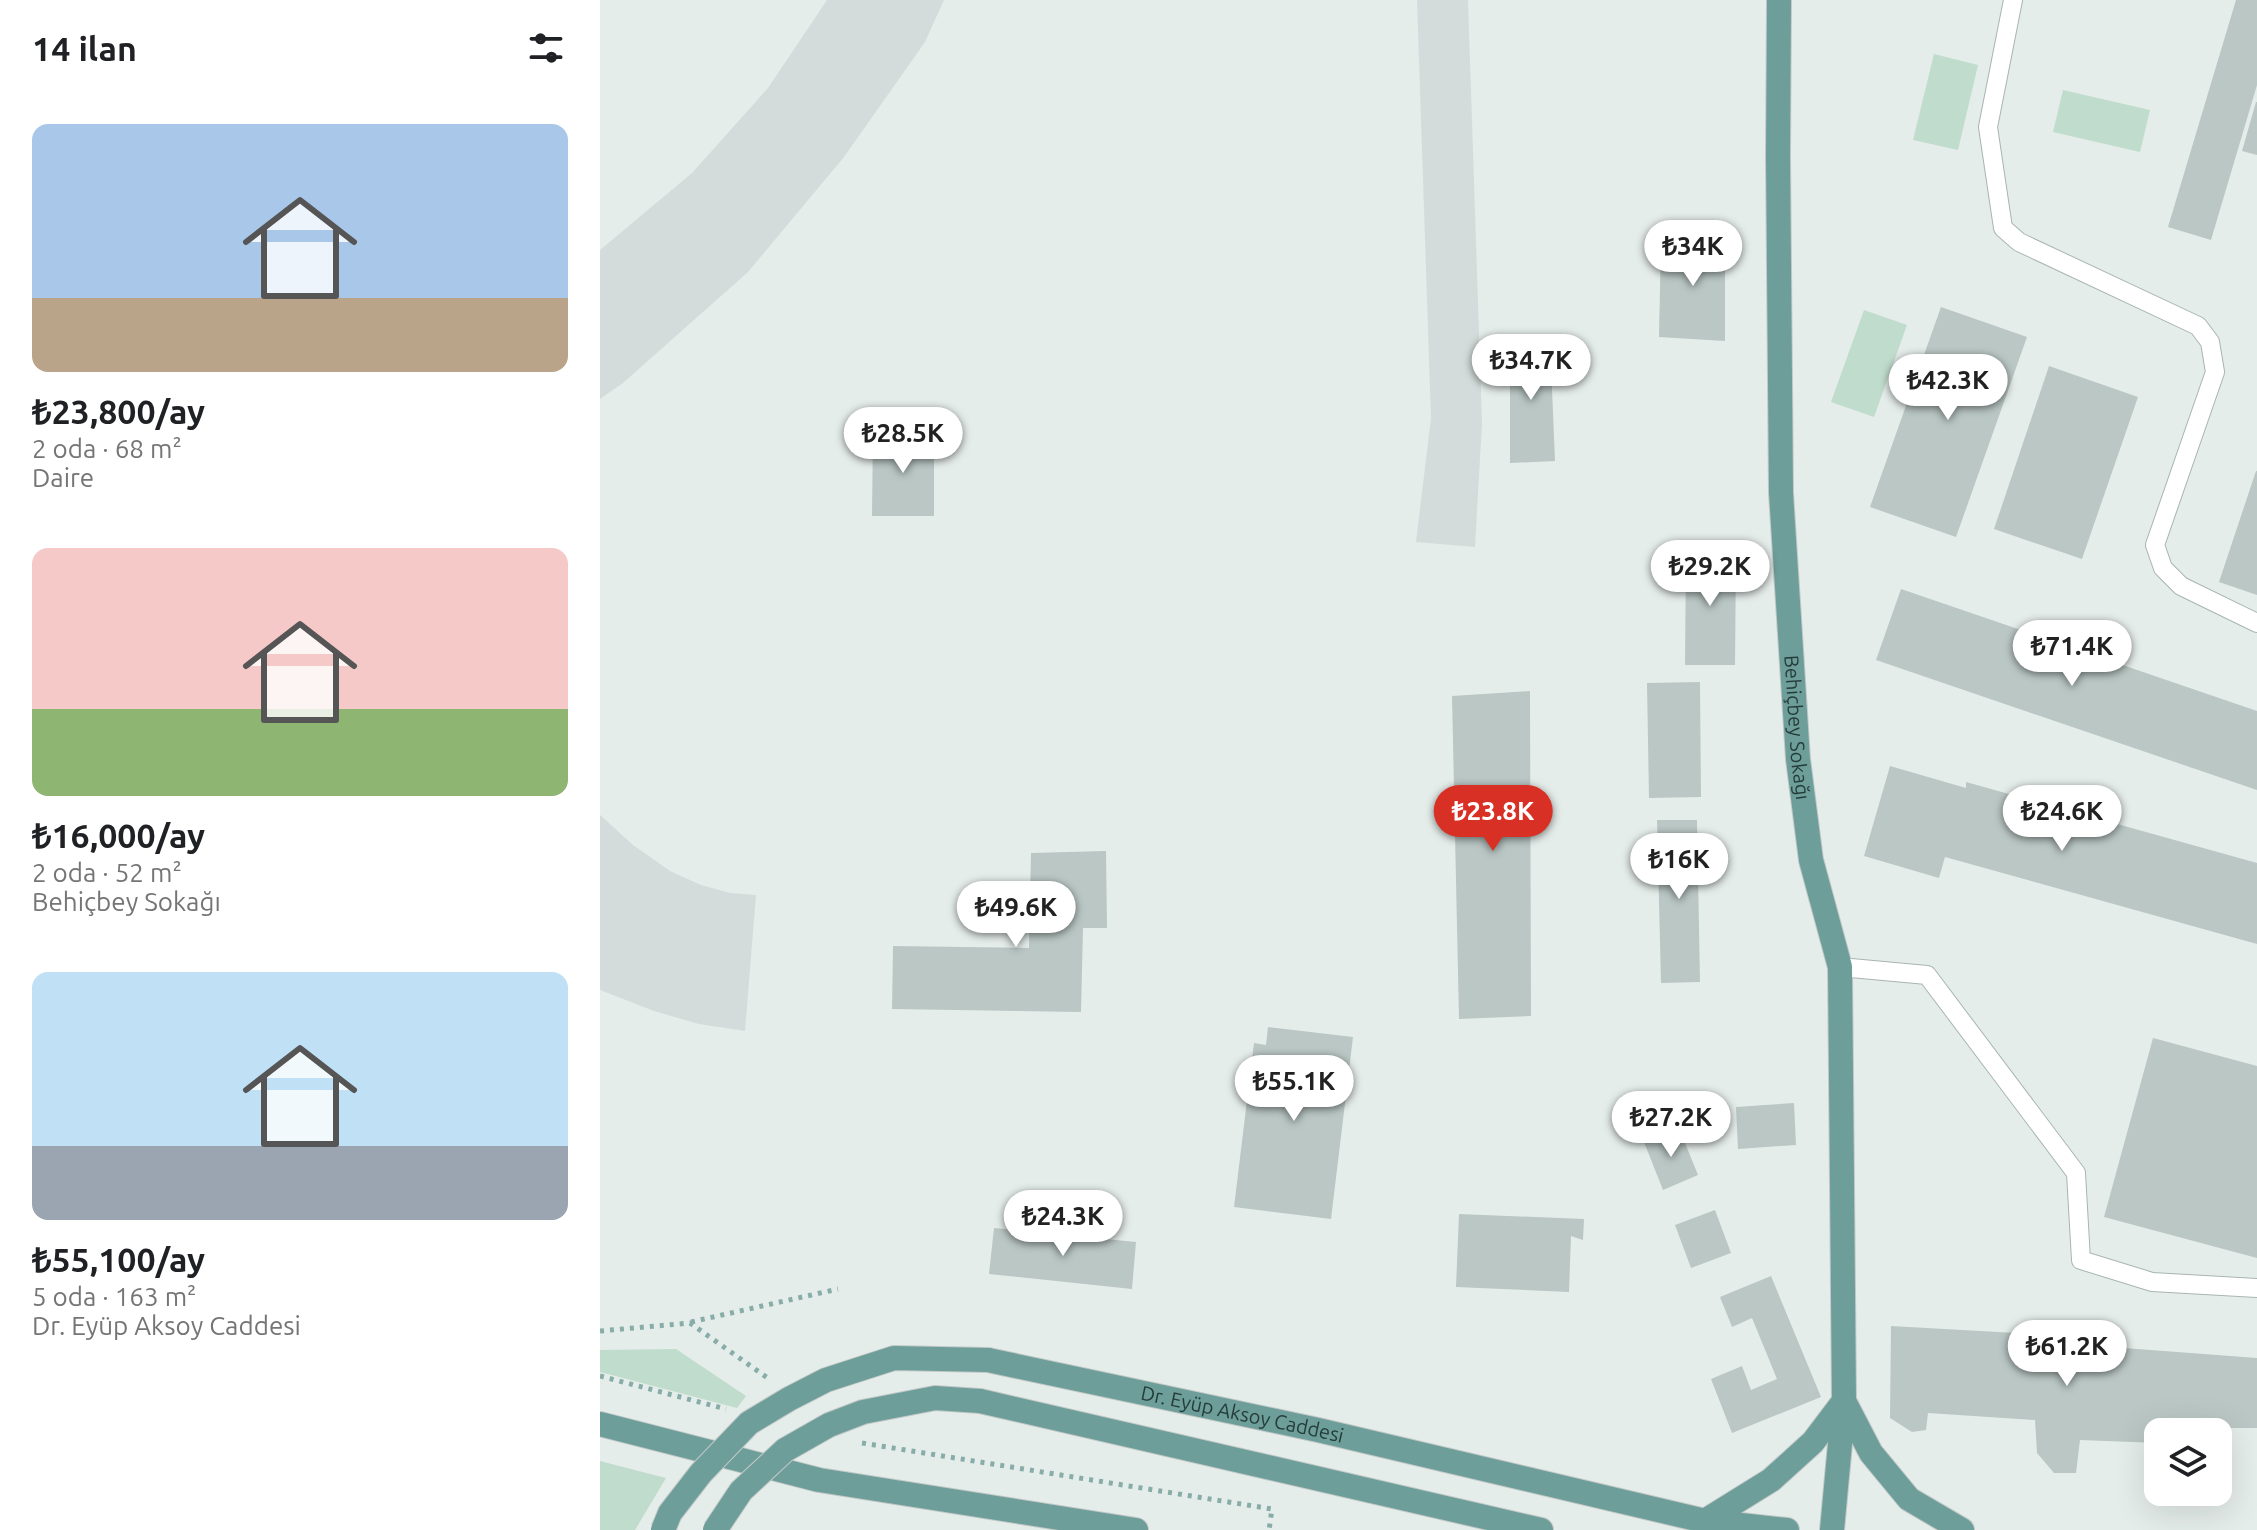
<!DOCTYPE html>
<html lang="tr">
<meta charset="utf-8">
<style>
body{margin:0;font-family:Ubuntu,sans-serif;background:#f2f2f2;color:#202124;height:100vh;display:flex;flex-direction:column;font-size:30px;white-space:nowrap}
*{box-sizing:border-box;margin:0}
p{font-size:26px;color:#757577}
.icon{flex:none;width:44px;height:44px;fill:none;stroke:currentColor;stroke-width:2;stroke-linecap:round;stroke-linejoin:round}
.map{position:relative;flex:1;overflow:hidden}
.panel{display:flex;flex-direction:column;background:#fff;width:600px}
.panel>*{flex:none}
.fabs{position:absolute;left:1544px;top:1418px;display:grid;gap:16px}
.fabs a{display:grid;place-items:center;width:88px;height:88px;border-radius:16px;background:#fff;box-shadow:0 8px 32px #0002;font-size:40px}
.price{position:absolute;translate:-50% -68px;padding:0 18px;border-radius:28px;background:#fff;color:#222;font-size:26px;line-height:52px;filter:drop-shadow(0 2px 4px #0008)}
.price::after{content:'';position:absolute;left:50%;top:48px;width:24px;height:18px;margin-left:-12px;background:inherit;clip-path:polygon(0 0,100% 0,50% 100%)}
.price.current{background:#d93025;color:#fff}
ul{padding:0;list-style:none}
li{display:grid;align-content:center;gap:16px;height:424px;padding:0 32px}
li span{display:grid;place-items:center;height:248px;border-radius:16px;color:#555}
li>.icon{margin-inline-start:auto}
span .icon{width:144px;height:144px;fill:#fffc;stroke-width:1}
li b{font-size:34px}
h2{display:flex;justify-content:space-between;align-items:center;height:96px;padding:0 32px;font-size:34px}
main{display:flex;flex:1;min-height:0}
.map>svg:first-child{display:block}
.built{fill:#d3dcda}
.green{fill:#c0dccc}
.building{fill:#bac7c4}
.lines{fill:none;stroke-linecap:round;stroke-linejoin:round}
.lane-casing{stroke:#a8b5b2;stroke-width:20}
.primary-casing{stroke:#c2c9c8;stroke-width:26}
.path{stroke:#88ada8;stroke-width:5;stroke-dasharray:4 6;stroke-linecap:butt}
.lane{stroke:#fff;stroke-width:18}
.primary{stroke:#6d9e99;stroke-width:24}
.primary-bridge-casing{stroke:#c2c9c8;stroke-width:26;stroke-linecap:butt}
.primary-bridge{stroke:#6d9e99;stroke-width:24}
.labels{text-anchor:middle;stroke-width:6;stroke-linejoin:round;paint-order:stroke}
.street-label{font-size:20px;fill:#253d3a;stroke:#f5f9f8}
</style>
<main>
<section class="panel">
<h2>14 ilan<svg class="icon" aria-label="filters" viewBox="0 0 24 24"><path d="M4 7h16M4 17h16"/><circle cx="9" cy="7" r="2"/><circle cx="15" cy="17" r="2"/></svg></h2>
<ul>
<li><span style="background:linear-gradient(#a9c7e8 70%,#b9a48a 0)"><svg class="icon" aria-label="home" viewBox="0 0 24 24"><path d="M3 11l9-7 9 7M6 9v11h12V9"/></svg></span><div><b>₺23,800/ay</b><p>2 oda · 68 m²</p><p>Daire</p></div></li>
<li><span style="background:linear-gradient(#f6c9c9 65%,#8fb573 0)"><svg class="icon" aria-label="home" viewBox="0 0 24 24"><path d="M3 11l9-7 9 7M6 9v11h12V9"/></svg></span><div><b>₺16,000/ay</b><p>2 oda · 52 m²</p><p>Behiçbey Sokağı</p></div></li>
<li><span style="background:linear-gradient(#bfe0f5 70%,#9aa5b1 0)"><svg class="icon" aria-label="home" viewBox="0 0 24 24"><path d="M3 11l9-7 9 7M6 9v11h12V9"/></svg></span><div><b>₺55,100/ay</b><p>5 oda · 163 m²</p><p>Dr. Eyüp Aksoy Caddesi</p></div></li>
</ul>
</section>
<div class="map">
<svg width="1657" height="1530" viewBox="0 0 1657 1530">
<rect width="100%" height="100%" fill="#e5edea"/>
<g class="built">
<path d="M227 0H344L325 42 244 157 148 272 23 383 0 399V250L92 173 168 88Z"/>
<path d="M817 0H868L882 424 875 547 816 542 831 418Z"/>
<path d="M0 815 33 845 70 871 101 885 130 893 156 895 145 1031 99 1024 54 1011 0 990Z"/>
</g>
<g class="green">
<path d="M1334 54 1378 65 1358 150 1313 140Z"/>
<path d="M1463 90 1550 110 1540 152 1453 132Z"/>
<path d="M1264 310 1307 325 1274 417 1231 402Z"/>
<path d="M76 1349 146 1396 137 1408 0 1372V1350Z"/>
<path d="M0 1461 66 1478 35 1530H0Z"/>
</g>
<g class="building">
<path d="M1636 0H1657V85L1611 240 1568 227Z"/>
<path d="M1656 102H1657V155L1642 151Z"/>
<path d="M1125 235V341L1059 337 1061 237Z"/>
<path d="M1341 307 1427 337 1356 537 1270 507Z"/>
<path d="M910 338 950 341 955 461 910 463Z"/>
<path d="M1449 366 1538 397 1482 559 1394 529Z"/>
<path d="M273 434H334V516H272Z"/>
<path d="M1656 471H1657V595L1619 582Z"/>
<path d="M1086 551 1136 552 1135 665H1085Z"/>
<path d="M1301 589 1657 711V790L1276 660Z"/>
<path d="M1100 682 1101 797 1049 798 1047 683Z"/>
<path d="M930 691 931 1016 859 1019 852 696Z"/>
<path d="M1290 766 1366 788V782L1657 863V944L1345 857 1339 878 1264 856Z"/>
<path d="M1057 820H1097L1100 982 1061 983Z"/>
<path d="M506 851 507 928H483L481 1012 292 1009 293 946 429 948 431 853Z"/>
<path d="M668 1027 753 1037 731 1219 634 1207 654 1043 666 1045Z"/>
<path d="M1553 1038 1657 1066V1258L1504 1217Z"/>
<path d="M1194 1103 1196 1145 1138 1149 1136 1107Z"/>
<path d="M1079 1128 1098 1175 1063 1190 1044 1142Z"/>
<path d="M1115 1210 1131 1253 1091 1268 1075 1225Z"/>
<path d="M859 1214 984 1219 983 1240 971 1236 969 1292 856 1287Z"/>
<path d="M394 1228 536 1242 532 1289 389 1274Z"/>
<path d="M1171 1276 1221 1397 1132 1433 1111 1379 1142 1366 1151 1390 1177 1379 1152 1318 1132 1327 1120 1297Z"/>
<path d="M1291 1326 1471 1336V1344L1657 1358V1428H1607V1432H1558V1443L1480 1440 1476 1473H1454L1437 1453 1435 1420 1328 1413 1326 1430 1312 1432 1290 1418Z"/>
</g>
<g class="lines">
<g class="lane-casing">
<g id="lane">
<path d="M1413 0 1388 127 1403 228 1419 242 1598 326 1610 342 1615 372 1555 545 1563 568 1581 586 1657 623"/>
<path d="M1240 967 1327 975 1476 1173 1481 1260 1552 1282 1657 1288"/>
</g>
</g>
<g class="primary-casing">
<g id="primary">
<path id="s1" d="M1179 0 1178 156 1181 493 1198 759 1211 860 1240 967 1244 1401 1232 1530"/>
<path id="s2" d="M388 1360 718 1430 1105 1521 1187 1530"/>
<path d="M380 1401 941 1530"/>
<path d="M1244 1401 1271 1453 1309 1499 1362 1530"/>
<path d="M0 1424 219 1480 536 1530"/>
<path d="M1105 1521 1171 1480 1213 1442 1244 1401"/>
</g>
</g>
<g class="path">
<path d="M91 1322 238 1289"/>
<path d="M0 1331 90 1323 169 1379"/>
<path d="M0 1376 126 1409"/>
<path d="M262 1443 672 1509 669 1530"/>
</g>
<use href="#lane" class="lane"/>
<use href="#primary" class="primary"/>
<g class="primary-bridge-casing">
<g id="primary-bridge">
<path d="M63 1530 70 1513 101 1473 149 1423 189 1399 226 1380 294 1358 388 1360"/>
<path d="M115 1530 141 1491 185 1450 229 1425 263 1412 335 1398 380 1401"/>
</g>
</g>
<use href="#primary-bridge" class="primary-bridge"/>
</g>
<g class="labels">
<g class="street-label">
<text dy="7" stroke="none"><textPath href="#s1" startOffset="728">Behiçbey Sokağı</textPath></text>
<text dy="7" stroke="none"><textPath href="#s2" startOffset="260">Dr. Eyüp Aksoy Caddesi</textPath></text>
</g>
</g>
</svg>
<div class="fabs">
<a><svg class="icon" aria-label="layers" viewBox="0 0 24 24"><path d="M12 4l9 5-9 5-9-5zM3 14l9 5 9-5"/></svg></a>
</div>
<b class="price" style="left:1093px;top:288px">₺34K</b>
<b class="price" style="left:931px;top:402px">₺34.7K</b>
<b class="price" style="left:1348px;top:422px">₺42.3K</b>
<b class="price" style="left:303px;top:475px">₺28.5K</b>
<b class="price" style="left:1110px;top:608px">₺29.2K</b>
<b class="price" style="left:1472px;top:688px">₺71.4K</b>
<b class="price current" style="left:893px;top:853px">₺23.8K</b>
<b class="price" style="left:1462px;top:853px">₺24.6K</b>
<b class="price" style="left:1079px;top:901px">₺16K</b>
<b class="price" style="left:416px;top:949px">₺49.6K</b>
<b class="price" style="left:694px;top:1123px">₺55.1K</b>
<b class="price" style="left:1071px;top:1159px">₺27.2K</b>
<b class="price" style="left:463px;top:1258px">₺24.3K</b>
<b class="price" style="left:1467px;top:1388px">₺61.2K</b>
</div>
</main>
